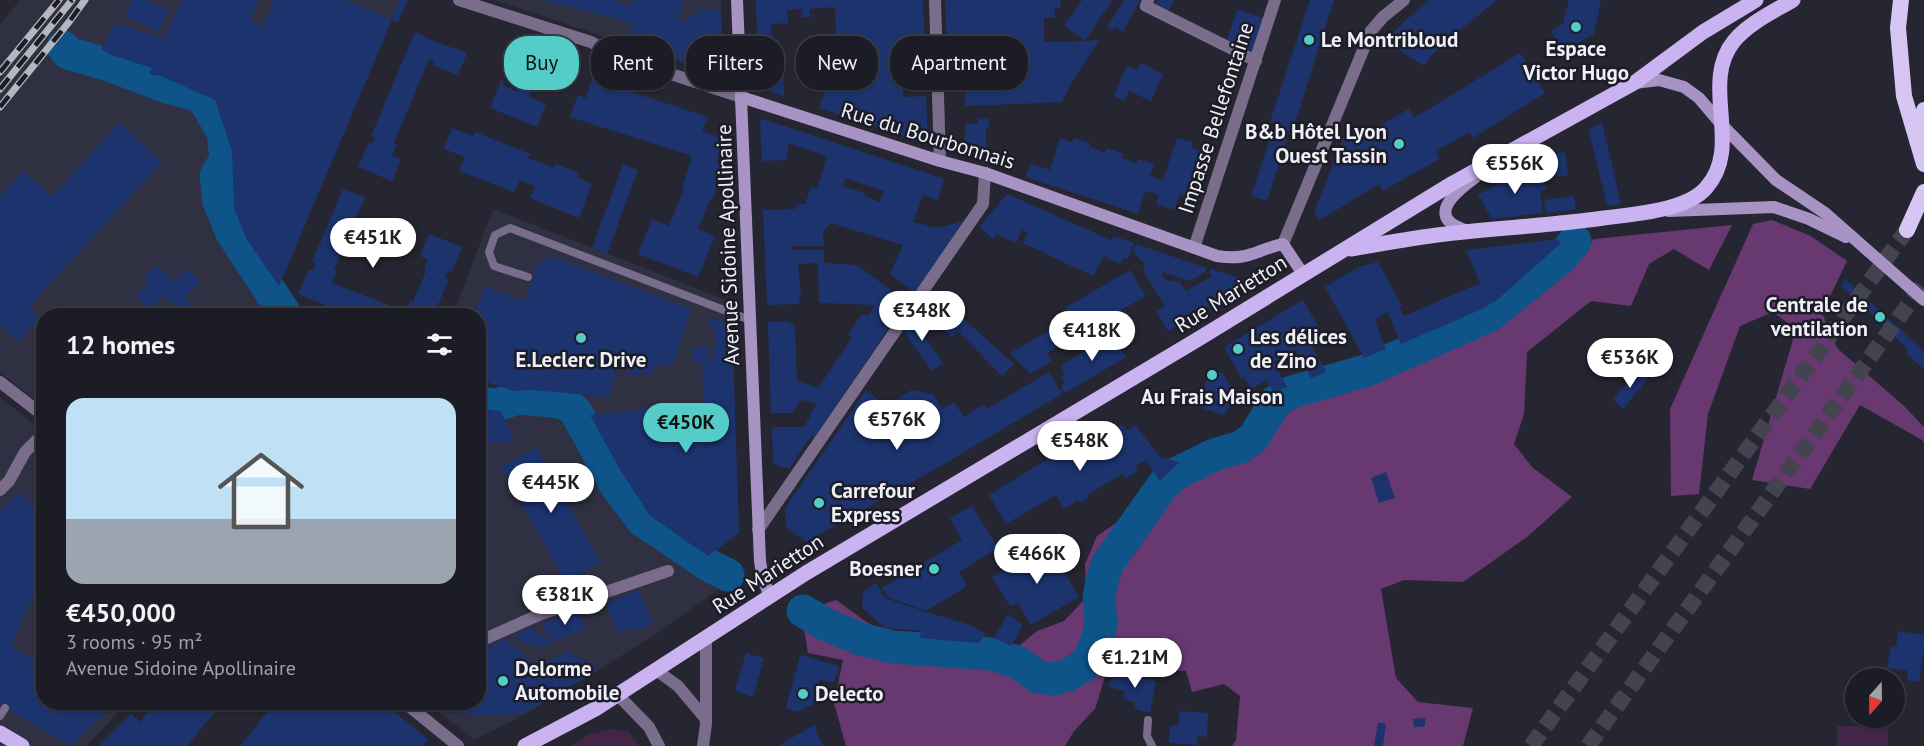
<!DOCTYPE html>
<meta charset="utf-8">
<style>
body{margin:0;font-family:"PT Sans",sans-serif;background:#292932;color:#f1f3f6;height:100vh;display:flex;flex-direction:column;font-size:22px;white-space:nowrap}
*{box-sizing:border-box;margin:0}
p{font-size:20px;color:#a0a1a7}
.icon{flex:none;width:33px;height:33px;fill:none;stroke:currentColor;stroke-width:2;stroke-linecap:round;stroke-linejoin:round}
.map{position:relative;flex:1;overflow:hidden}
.panel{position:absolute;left:36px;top:308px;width:450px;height:402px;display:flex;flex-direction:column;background:#1c1c26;border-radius:24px;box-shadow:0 2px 4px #0004,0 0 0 2px #3a3a43}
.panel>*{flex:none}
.top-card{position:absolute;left:504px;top:36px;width:570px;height:54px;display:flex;gap:12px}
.needle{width:39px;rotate:200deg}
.buttons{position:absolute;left:1845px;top:668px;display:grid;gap:12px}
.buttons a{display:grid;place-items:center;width:60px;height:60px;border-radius:50%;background:#1c1c26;box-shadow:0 2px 4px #0004,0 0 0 2px #3a3a43;font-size:30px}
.price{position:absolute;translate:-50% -51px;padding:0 14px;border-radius:21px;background:#fff;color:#222;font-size:20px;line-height:39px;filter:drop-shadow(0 2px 3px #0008)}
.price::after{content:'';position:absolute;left:50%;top:36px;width:18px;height:14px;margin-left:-9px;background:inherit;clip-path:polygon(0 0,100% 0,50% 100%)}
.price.current{background:#54cdc8;color:#111}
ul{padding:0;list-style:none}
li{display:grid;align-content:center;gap:12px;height:318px;padding:0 30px}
li span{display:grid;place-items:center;height:186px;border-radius:18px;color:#555}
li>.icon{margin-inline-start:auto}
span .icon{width:108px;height:108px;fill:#fffc;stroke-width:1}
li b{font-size:26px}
h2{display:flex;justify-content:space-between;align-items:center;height:72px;padding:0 30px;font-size:26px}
.pill{padding:0 21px;border-radius:24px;background:#1c1c26;box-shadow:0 2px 4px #0004,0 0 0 2px #3a3a43;font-size:21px;line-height:54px}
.pill.current{background:#54cdc8;color:#111}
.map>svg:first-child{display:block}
.built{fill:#2f3041}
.green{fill:#422647}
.forest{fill:#683871}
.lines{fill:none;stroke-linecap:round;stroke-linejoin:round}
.river{stroke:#0e5488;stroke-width:33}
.building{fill:#1c336e;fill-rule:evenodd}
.trunk-tunnel{stroke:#444450;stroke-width:16;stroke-dasharray:16 8;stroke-linecap:butt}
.service{stroke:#796d8b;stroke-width:8}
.minor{stroke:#796d8b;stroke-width:12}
.tertiary{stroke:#796d8b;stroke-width:12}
.secondary{stroke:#a794c4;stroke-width:12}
.primary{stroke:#cbb2f1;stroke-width:15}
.trunk{stroke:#d7c5f4;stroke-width:16}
.rail-casing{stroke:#b6b6bf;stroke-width:7}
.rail{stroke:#1d1d28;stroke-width:4.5;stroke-dasharray:14;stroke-linecap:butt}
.poi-dot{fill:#54cdc8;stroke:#1d1d28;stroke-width:2}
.labels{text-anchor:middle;stroke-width:5;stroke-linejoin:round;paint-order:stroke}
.poi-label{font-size:21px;font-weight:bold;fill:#efeff7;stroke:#1d1d28;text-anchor:start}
.street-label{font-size:21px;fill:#efeff7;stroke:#1d1d28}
</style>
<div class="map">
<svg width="1924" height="746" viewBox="0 0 1924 746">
<rect width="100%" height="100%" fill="#262632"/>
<g class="built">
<path d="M20 0H400L279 286 247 240 234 208 232 151 215 100 161 76 149 74 151 68 100 53 82 70 176 100 199 112 211 127 213 151 210 195 230 246 280 315H44L43 406 0 372V24Z"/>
<path d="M494 0H721L723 76Z"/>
<path d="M493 209 731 302 739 533 708 556 650 516 634 495 578 394 533 390 513 391 479 379 478 315H453Z"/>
<path d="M0 397 43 431 44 702H128L86 746H0Z"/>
<path d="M479 409 573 417 619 503 638 528 678 557V560L726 584 659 632 600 669 518 718 474 740 427 702H478Z"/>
</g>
<g class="green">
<rect x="1837" y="726" width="51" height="20"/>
<path d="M610 729 629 732 639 746H571L588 735Z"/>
</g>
<g class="forest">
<path d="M1772 220 1811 236 1847 261 1822 313 1837 348 1904 406 1924 427V443L1922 440 1860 405 1810 489 1752 480 1796 329 1773 312 1740 326 1708 414 1699 494 1671 496 1670 409 1753 224Z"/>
<path d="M1732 225 1709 270 1674 249 1649 264 1631 306 1591 301 1527 352 1524 414 1514 444 1532 467 1572 497 1527 537 1463 582 1404 580 1381 589 1396 678 1418 702 1473 708 1463 746H1232L1236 740 1240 696 1224 684 1192 692 1186 671H1167L1137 655 1110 660 1095 709 1074 731 1065 746H846L834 703 843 660 808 653 804 629 818 606 836 600 868 623 910 642 1014 650 1037 631 1064 621 1086 598 1085 564 1097 536 1131 513 1170 496 1198 471 1256 449 1276 417 1295 400 1335 385 1382 374 1504 322 1594 239Z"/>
</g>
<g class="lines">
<g class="river">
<path d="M63 47 68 53 112 66 167 87 197 95 206 103 223 132 226 159 216 176 219 201 232 233 286 315"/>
<path d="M478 403 497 405 518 398 552 401 567 404 576 412 615 484 642 520 710 566 728 575"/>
<path d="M803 611 825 624 860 639 893 647 990 654 1017 662 1038 677 1053 679 1068 675 1083 666 1091 655 1098 638 1101 624 1099 598 1102 581 1108 563 1164 484 1177 473 1214 455 1241 447 1254 437 1276 401 1292 392 1365 371 1489 316 1560 259 1575 241"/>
</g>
</g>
<g class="building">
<path d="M132 0H147L169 10 159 32 125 16Z"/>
<path d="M181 0H258L250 20 263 26 274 0H345L392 20 279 286 247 240 234 208 232 151 215 100 161 76 149 74 152 68 109 54 101 49 116 23 164 39Z"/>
<path d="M400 0H408L398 23 392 20Z"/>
<path d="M543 0H612L633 7 632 4 634 0H684L678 19 687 22 689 15 696 17 698 9 721 11 722 39 719 46 698 41 690 64 624 44 633 23Z"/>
<path d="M756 0H923L926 85 903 86V97L926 96 928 139 923 142 819 108 830 77 837 76 835 7 809 9 810 17H802V9L787 10 788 23 771 24 772 38 757 39Z"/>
<path d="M945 0H1060L1061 8 1054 9 1055 18H1044V42L1085 41 1064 26 1080 3 1082 0H1112L1085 41 1099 40 1072 82 1062 102 965 106 964 45 947 46Z"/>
<path d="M1124 0H1140L1123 32 1114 27 1112 30 1107 27Z"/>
<path d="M1157 0H1175L1168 11 1157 6Z"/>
<path d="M1310 0H1334L1293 129H1290L1267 201 1251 196 1275 123 1270 122Z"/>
<path d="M1429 0H1497L1447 41 1430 57 1424 66 1387 43 1396 29Z"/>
<path d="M1569 0H1601L1594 34 1563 51 1551 31 1563 24Z"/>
<path d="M1237 9 1266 19 1253 53 1227 40Z"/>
<path d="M415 32 431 40 467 53 458 75 433 65 434 62 429 59 394 143 397 145 392 156 401 159 392 181 358 167 369 142 373 144 375 137 371 136Z"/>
<path d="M517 36 566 53 552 88 505 69Z"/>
<path d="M783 50 784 96 761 88 759 85 758 51Z"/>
<path d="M1520 53 1545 93 1473 138 1470 132 1436 151 1439 159 1383 191 1379 184 1320 220 1314 212 1344 136 1349 133 1353 141 1409 109 1414 118Z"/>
<path d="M1141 63 1163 74 1151 101 1129 91 1124 101 1114 96 1127 66 1137 70Z"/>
<path d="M592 79 708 117 702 131 725 139 716 162 725 165 712 200 710 199 698 229 715 236 698 277 638 254 652 219 669 226 684 189 682 188 692 156 570 117 578 95 586 98Z"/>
<path d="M501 80 504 81 502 85 516 91 519 84 532 89 529 97 546 104 537 127 490 108Z"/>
<path d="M978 118 989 119V127H986V152L970 151 965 146V123L978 124Z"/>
<path d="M763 119 944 179 938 200 923 195 913 222 937 228 964 221 916 290 912 291 890 274 903 245 831 223 823 232 824 246H791L792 250H824V263L857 265 907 302 814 438 811 436 789 469 773 464 772 427H804L811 415H810L817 403 801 400 792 413H771L768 322 789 321 795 327 797 380 818 388 852 338 848 334 862 314 868 316 875 305 819 303 818 263 798 264 801 295H799L800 304 767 305 763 210 796 209 797 204H805L811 187 817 189 827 156 788 143 787 160 762 161 760 122ZM845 178 884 191 880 202 865 196 867 194 843 186Z"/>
<path d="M1602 122 1621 204 1607 206 1589 130Z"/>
<path d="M119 123 162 162 28 308 39 318 18 342 0 325V197L24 171 52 197Z"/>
<path d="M452 128 473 136 475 132 530 154 528 158 554 168 555 164 579 173 577 177 592 184 579 218 530 198 535 186 520 180 514 192 459 171 465 157 444 149Z"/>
<path d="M1060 138 1072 142 1074 138 1090 143 1089 147 1105 153 1106 148 1122 153 1121 158 1137 163 1138 159 1154 164 1150 176 1163 180 1177 138 1193 142 1191 148 1207 153 1192 198 1180 194 1174 210 1156 204 1159 195 1145 191 1138 214 1025 177 1031 164 1050 170Z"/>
<path d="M1565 152 1568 175 1557 177 1553 155Z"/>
<path d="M623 164 638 170 607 254 592 248Z"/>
<path d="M1531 164 1546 186V188L1540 192 1543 213 1492 219 1478 195Z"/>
<path d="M343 189 365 197 334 270 337 271 332 283 406 312 410 301 413 302 426 271 424 270 428 259 420 256 429 234 462 247 451 273 448 271 445 278 449 279 435 312 431 311 429 315H350L298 294 309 269 313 271 316 264 312 262Z"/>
<path d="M1007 194 1111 240 1113 236 1134 243 1128 259 1123 258 1121 264 1108 259V257L1104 255 1093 276 1023 243 1028 233 1022 230 1016 243 996 234 993 239 979 227Z"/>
<path d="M1574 196 1576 209 1546 213 1544 200Z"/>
<path d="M1559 239 1560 244 1497 300 1482 309 1401 344 1388 312 1375 320 1386 349 1364 358 1325 287 1359 267 1378 262 1402 306 1399 307 1404 316 1480 283 1466 250Z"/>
<path d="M1136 244 1207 268 1205 272 1190 281 1163 272 1161 274 1166 280 1180 282 1186 291 1212 276 1209 273 1211 269 1242 279 1245 285 1168 331 1156 311 1165 306 1143 271 1145 269 1143 267 1145 265 1133 251Z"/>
<path d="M550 256 691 309 675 361 672 365 654 366V374L626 375 629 367 618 368 609 397 533 390 513 391 478 379V315H474L485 287 525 301 538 263Z"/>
<path d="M156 265 175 281 187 268 200 281 185 298 201 315H169L176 307 163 295 149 310 136 296 149 282 145 278Z"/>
<path d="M1130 270 1146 296 1047 353 1052 361 1030 374 1010 353 1071 318 1065 308Z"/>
<path d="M1845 279 1924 351V369L1907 354V348L1841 286Z"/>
<path d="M932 291 967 322 1014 364 1002 376 958 331 952 338 921 307Z"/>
<path d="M1303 300 1318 326 1309 331 1310 335 1307 338 1326 372 1311 378 1296 349 1274 362 1287 387 1277 391 1274 394 1267 380 1251 389 1244 377 1241 378 1224 347Z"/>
<path d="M918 312 927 319 919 330 943 363 932 371 904 332Z"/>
<path d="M709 317 732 325 739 533 708 556 650 516 619 468 590 415 704 403 702 362 693 363 692 348 707 347 708 362H713L712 349H716V329H709Z"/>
<path d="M1103 329 1110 330 1126 357 1065 393 1061 387 1064 382 1061 377 1064 376 1061 365 1111 336 1104 335 1100 331Z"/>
<path d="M1209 370 1223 373 1238 400 1232 404 1223 415 1199 407Z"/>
<path d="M1637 370 1648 378 1623 409 1613 399Z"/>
<path d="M1049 372 1062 394 932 471 806 542 786 527 785 508 866 390 886 405 912 390 933 394 942 409 954 402 964 417 984 404 986 409Z"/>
<path d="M478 409 501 411 514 439 500 445 498 440 478 449Z"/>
<path d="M1122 424 1127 431 1136 426 1161 458 1180 462 1160 481 1146 460 1135 466 1138 471 1125 479 1122 474 1087 495 1089 498 1080 503 1078 500 1064 509 1056 495 1006 524 989 495 1079 440 1083 447Z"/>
<path d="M536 447 600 562 566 582 501 467Z"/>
<path d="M1386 472 1395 498 1379 503 1371 478Z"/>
<path d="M19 492 44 516V576L28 606 11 647 44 666V702H120L114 708 111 706 71 746 0 705V512Z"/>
<path d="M972 506 998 548 959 572 967 586 926 611 888 597 882 588 962 540 950 518Z"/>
<path d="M1048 544 1079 597 1031 625 1018 603 1010 606 992 577Z"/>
<path d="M876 583 885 598 926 612 967 624 986 634 978 643 920 638 921 631 886 628 862 608 863 592Z"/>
<path d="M639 590 653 623 633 632 631 627 617 632 605 603Z"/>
<path d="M579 611 585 630 555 641 554 637 551 638 547 635 543 623Z"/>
<path d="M1008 614 1023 625 1011 646 994 638Z"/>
<path d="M529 628 553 643 536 648 530 644H525L514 635Z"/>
<path d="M1898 631 1924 635V649L1919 682 1907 680 1908 671 1887 668 1891 646 1896 647Z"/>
<path d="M506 639 538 668 567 651 599 670 530 710 512 715 491 716 469 715 451 710 436 702H478V651Z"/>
<path d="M746 653 764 658 753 697 735 691Z"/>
<path d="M800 655 839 666 834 683 820 679 813 704 798 712 786 708Z"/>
<path d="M1118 666 1130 669 1129 675 1156 681 1150 713 1134 709 1135 702 1124 699 1125 691 1109 687 1111 677 1115 678Z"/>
<path d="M156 702H223L187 746H99L131 714 140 722Z"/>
<path d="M275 702H294L308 713 314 705 311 702H382L428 739 422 746H240Z"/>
<path d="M1180 711 1208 713 1207 737 1198 736 1197 745 1169 743 1170 726H1178Z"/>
<path d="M1425 718V726L1414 727 1413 719Z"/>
<path d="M1378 722 1386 724 1383 746H1374Z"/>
<path d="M814 725 817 729 815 730 824 746H778Z"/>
</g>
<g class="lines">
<g class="trunk-tunnel">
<path d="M1531 746 1907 230"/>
<path d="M1588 746 1924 283"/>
</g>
<g class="service">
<path d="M528 277 494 266 489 252 495 235 510 228 750 320"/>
<path d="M38 663 44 656"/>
<path d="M0 716 5 708"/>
<path d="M1148 720 1147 736 1152 746"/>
</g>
<g class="minor">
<path d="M459 0 591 42 616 56 741 97"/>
<path d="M935 0 940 161"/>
<path d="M1148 0 1146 6 1256 61"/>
<path d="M1283 244 1371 31 1383 17 1404 0"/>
<path d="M1194 248 1275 0"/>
<path d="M0 382 44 416"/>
<path d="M0 490 9 481 25 452 44 433"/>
<path d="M758 530 983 204 985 173"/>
<path d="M478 642 541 614 668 571"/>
<path d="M404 702 458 746"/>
</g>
<g class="tertiary">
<path d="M656 670 678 686 705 718"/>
<path d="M618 695 649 727 659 746"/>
<path d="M703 746 706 724V638"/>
</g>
<g class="secondary">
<path d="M737 0 760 561 763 579 770 596"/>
<path d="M1634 83 1659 80 1684 87 1699 98 1722 125 1776 180 1825 213 1924 300"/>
<path d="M741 97 940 161 985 173 1217 256C1249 261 1255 250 1283 244L1303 274"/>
<path d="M1669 211 1774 207 1809 219 1846 237"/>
<path d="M1469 232C1463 229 1456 227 1451 223 1432 208 1466 184 1477 176"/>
</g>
<g class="primary">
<path d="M1351 249C1380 244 1408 239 1437 235 1492 228 1548 226 1604 218 1633 214 1686 211 1706 188 1744 146 1699 84 1734 41 1749 23 1773 12 1793 0"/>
<path d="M0 733 22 746"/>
<path d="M525 746 597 708 806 573 1195 341 1453 183 1634 83 1703 32 1756 0"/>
</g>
<g class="trunk">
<path d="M1901 0 1898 28 1904 96 1924 164"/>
<path d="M1922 146 1924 110"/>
<path d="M1907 230 1924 192"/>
</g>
<g class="rail-casing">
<g id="rail">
<path d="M0 72 59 0"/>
<path d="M0 89 72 0"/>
<path d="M0 107 69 22 85 0"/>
</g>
</g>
<use href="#rail" class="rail"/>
</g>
<g class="poi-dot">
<circle cx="1576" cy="27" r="6"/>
<circle cx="1309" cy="40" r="6"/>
<circle cx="1399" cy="144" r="6"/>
<circle cx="1880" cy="317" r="6"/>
<circle cx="581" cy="338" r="6"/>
<circle cx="1238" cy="349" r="6"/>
<circle cx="1212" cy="375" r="6"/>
<circle cx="819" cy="503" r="6"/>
<circle cx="934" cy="569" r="6"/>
<circle cx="503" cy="681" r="6"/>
<circle cx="803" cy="694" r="6"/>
</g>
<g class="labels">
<g class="poi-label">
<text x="1321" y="47">Le Montribloud</text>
<text x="1576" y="56" text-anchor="middle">Espace<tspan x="1576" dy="24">Victor Hugo</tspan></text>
<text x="1387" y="139" text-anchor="end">B&amp;b Hôtel Lyon<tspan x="1387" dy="24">Ouest Tassin</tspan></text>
<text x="1868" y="312" text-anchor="end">Centrale de<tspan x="1868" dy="24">ventilation</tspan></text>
<text x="1250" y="344">Les délices<tspan x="1250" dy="24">de Zino</tspan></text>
<text x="581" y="367" text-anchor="middle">E.Leclerc Drive</text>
<text x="1212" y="404" text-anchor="middle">Au Frais Maison</text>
<text x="831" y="498">Carrefour<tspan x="831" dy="24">Express</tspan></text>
<text x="922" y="576" text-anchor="end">Boesner</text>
<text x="515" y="676">Delorme<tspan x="515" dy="24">Automobile</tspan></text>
<text x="815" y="701">Delecto</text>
</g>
<g class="street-label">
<text transform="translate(1216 118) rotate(-72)" y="7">Impasse Bellefontaine</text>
<text transform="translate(928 136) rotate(17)" y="7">Rue du Bourbonnais</text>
<text transform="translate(728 245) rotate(-92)" y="7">Avenue Sidoine Apollinaire</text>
<text transform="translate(1231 294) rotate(-32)" y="7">Rue Marietton</text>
<text transform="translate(768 574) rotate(-33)" y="7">Rue Marietton</text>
</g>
</g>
</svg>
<div class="buttons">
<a><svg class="needle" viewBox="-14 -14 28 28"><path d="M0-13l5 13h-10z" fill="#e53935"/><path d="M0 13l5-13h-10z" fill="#a0a1a7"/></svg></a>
</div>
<b class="price" style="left:1515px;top:195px">€556K</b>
<b class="price" style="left:373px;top:269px">€451K</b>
<b class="price" style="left:922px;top:342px">€348K</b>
<b class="price" style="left:1092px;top:362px">€418K</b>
<b class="price" style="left:1630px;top:389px">€536K</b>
<b class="price" style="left:897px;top:451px">€576K</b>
<b class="price current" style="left:686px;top:454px">€450K</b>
<b class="price" style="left:1080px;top:472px">€548K</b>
<b class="price" style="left:551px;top:514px">€445K</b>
<b class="price" style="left:1037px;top:585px">€466K</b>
<b class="price" style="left:565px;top:626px">€381K</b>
<b class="price" style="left:1135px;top:689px">€1.21M</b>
<div class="top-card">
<a class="pill current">Buy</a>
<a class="pill">Rent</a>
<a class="pill">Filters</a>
<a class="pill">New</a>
<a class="pill">Apartment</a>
</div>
<section class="panel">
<h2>12 homes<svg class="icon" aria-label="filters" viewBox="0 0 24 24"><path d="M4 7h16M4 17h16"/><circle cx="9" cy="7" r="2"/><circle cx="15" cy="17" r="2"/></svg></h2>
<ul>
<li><span style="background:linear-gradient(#bfe0f5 65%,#9aa5b1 0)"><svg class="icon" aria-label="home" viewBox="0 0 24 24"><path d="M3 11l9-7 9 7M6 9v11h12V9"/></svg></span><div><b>€450,000</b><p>3 rooms · 95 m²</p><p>Avenue Sidoine Apollinaire</p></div></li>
</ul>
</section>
</div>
